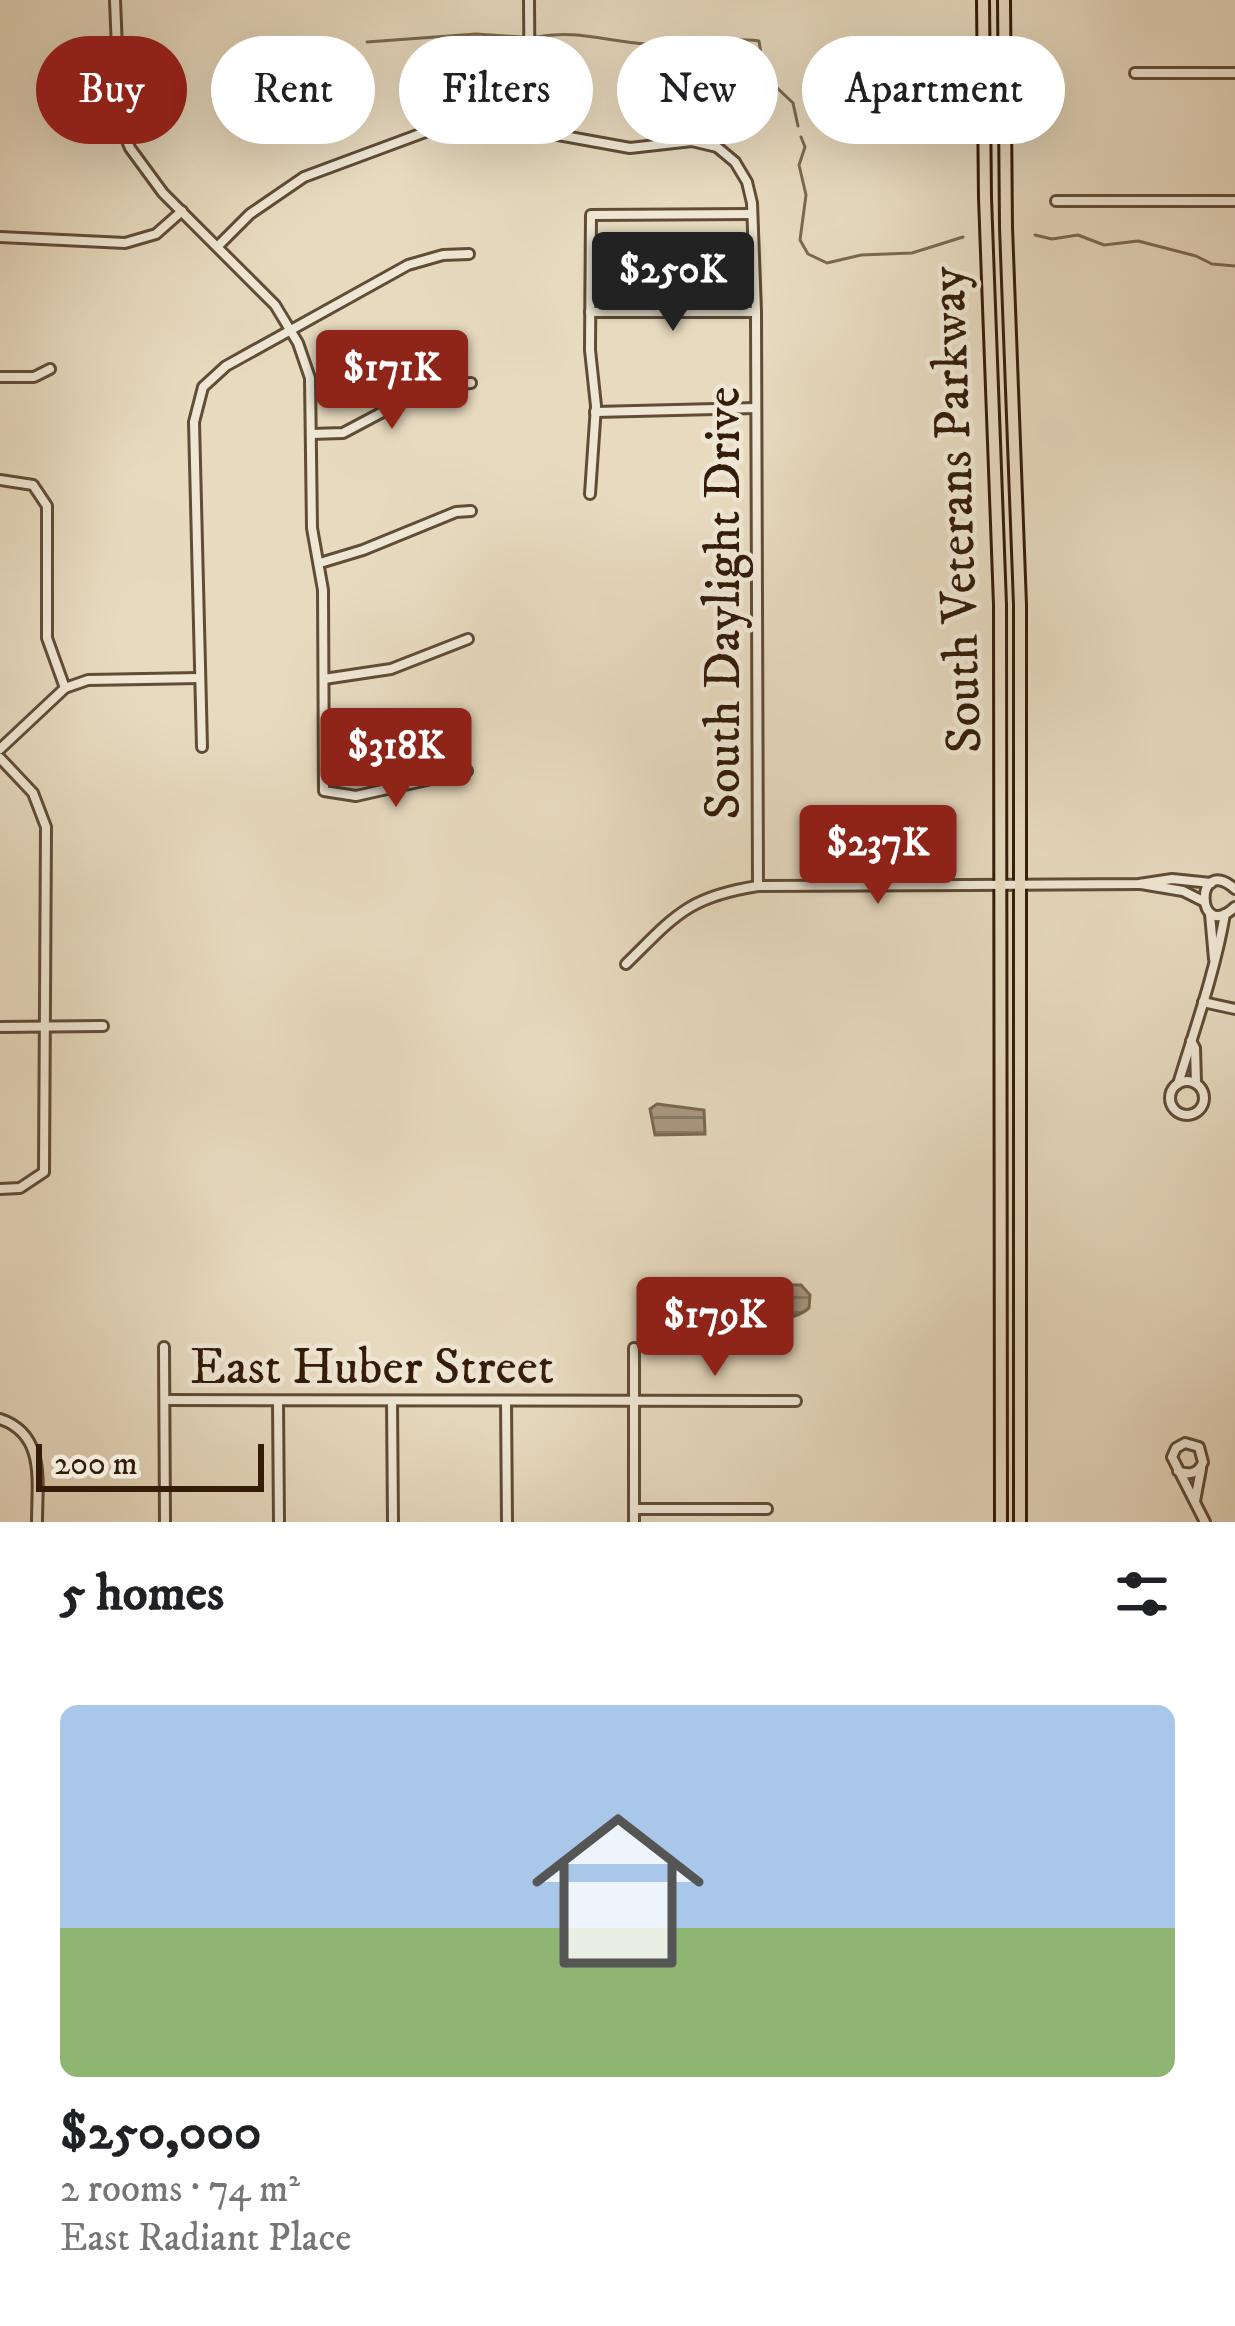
<!DOCTYPE html>
<meta charset="utf-8">
<style>
body{margin:0;font-family:"IM FELL DW Pica",serif;background:#f6f6f6;color:#202124;height:100vh;display:flex;flex-direction:column;font-size:45px;white-space:nowrap}
*{box-sizing:border-box;margin:0}
p{font-size:39px;color:#757577}
.icon{flex:none;width:66px;height:66px;fill:none;stroke:currentColor;stroke-width:2;stroke-linecap:round;stroke-linejoin:round}
.map{position:relative;height:1522px;overflow:hidden}
.drawer{display:flex;flex-direction:column;background:#fff;flex:1}
.drawer>*{flex:none}
.hud{position:absolute;left:36px;top:36px;width:1164px;height:108px;display:flex;gap:24px}
.scale{position:absolute;left:36px;bottom:30px;width:228px;box-sizing:border-box;padding-left:12px;border:6px solid #341c09;border-top:0;font-size:33px;line-height:42px;white-space:nowrap;color:#341c09;-webkit-text-stroke:9px #efe7d5;paint-order:stroke}
.price{position:absolute;translate:-50% -102px;padding:0 27px;border-radius:12px;background:#8f2418;color:#fff;font-size:39px;line-height:78px;filter:drop-shadow(0 3px 6px #0008)}
.price::after{content:'';position:absolute;left:50%;top:72px;width:36px;height:27px;margin-left:-18px;background:inherit;clip-path:polygon(0 0,100% 0,50% 100%)}
.price.on{background:#222;color:#fff}
ul{padding:0;list-style:none}
li{display:grid;align-content:center;gap:24px;height:636px;padding:0 60px}
li+li{border-top:3px solid #e0e0e0}
li span{display:grid;place-items:center;height:372px;border-radius:18px;color:#555}
li>.icon{margin-inline-start:auto}
span .icon{width:216px;height:216px;fill:#fffc;stroke-width:1}
li b{font-size:51px}
h2{display:flex;justify-content:space-between;align-items:center;height:144px;padding:0 60px;font-size:51px}
.pill{padding:0 42px;border-radius:54px;background:#fff;box-shadow:0 12px 48px #0002;font-size:42px;line-height:108px}
.pill.on{background:#8f2418;color:#fff}
.map>svg:first-child{display:block}
.water{fill:url(#water-rules);stroke:#7b6751;stroke-width:3}
.lines{fill:none;stroke-linecap:round;stroke-linejoin:round}
.stream{stroke:#7b6751;stroke-width:3}
.minor-casing{stroke:#614c36;stroke-width:14}
.highway-casing{stroke:#341c09;stroke-width:16}
.minor{stroke:#efe7d5;stroke-width:8}
.highway{stroke:#e7dabf;stroke-width:10}
.labels{text-anchor:middle;stroke-width:9;stroke-linejoin:round;paint-order:stroke}
.street-label{font-size:51px;fill:#341c09;stroke:#efe7d5}
</style>
<div class="map">
<svg width="1235" height="1522" viewBox="0 0 1235 1522">
<defs>
<pattern id="water-rules" width="6" height="5" patternUnits="userSpaceOnUse" patternTransform="scale(3)"><rect width="6" height="5" fill="#aa9981"/><path d="M0 2.5h6" fill="none" stroke="#8b7c68"/></pattern>
</defs>
<rect width="100%" height="100%" fill="#e7dabf"/>
<filter id="stains"><feTurbulence type="fractalNoise" baseFrequency=".00167" numOctaves="4"/><feColorMatrix values="0 0 0 0 .2 0 0 0 0 .09 0 0 0 0 .02 0 0 0 .5 -.17"/></filter>
<radialGradient id="worn" r=".72"><stop offset=".6" stop-color="#630" stop-opacity="0"/><stop offset="1" stop-color="#630" stop-opacity=".3"/></radialGradient>
<g class="water">
<path d="M657 1104 704 1110 705 1134 655 1135 650 1109Z"/>
<path d="M745 1284 801 1285 810 1295 809 1308C793 1322 755 1323 737 1311L735 1294 738 1286Z"/>
</g>
<g class="lines">
<g class="stream">
<path d="M536 37C575 29 609 42 647 44 682 45 725 36 759 41L762 61 751 63 793 103 798 126"/>
<path d="M367 42 476 34 523 37"/>
<path d="M801 137 805 147 799 165 806 195 800 240 808 254 827 263 861 255 912 253 963 237"/>
<path d="M1035 235 1052 239 1078 235 1104 245 1138 241 1196 256 1212 264 1235 266"/>
</g>
<g class="minor-casing">
<g id="minor">
<path d="M115 0 120 124 130 148 163 193 275 305 298 343 310 378 312 528 323 590 324 791 356 796 467 771"/>
<path d="M529 0 530 132"/>
<path d="M1135 73H1235"/>
<path d="M1056 201H1235"/>
<path d="M0 237 125 243 156 234 182 211"/>
<path d="M218 246 250 214 304 177 428 131H536L630 148 692 141 717 147 735 162 747 182 752 203 756 312 758 886"/>
<path d="M590 312H756"/>
<path d="M0 377H34L50 369"/>
<path d="M595 412 756 408"/>
<path d="M311 434 343 433 430 387 471 383"/>
<path d="M0 480 33 485 47 506V638L65 688"/>
<path d="M590 494 596 406 590 350 591 215 752 214"/>
<path d="M320 563 363 550 456 512 471 511"/>
<path d="M324 679 391 669 468 639"/>
<path d="M202 747 194 422 203 387 226 366 408 265 443 255 469 254"/>
<path d="M0 749 65 688 88 680 200 678"/>
<path d="M0 758 33 793 46 827 44 1172 20 1188 0 1189"/>
<path d="M1141 884 1183 891 1203 901"/>
<path d="M1235 889C1194 853 1195 944 1235 907"/>
<path d="M1210 914 1214 959"/>
<path d="M626 964C675 916 687 897 758 886L1139 884 1172 879 1211 883"/>
<path d="M1203 1002 1235 1009"/>
<path d="M0 1027 103 1026"/>
<path d="M1191 1041 1195 1048 1196 1083"/>
<circle cx="1187" cy="1098" r="17"/>
<path d="M1178 1084C1195 1028 1215 972 1225 914"/>
<path d="M164 1347 165 1522"/>
<path d="M634 1348V1522"/>
<path d="M165 1400 796 1401"/>
<path d="M278 1401 279 1522"/>
<path d="M392 1401 393 1522"/>
<path d="M506 1401 507 1522"/>
<path d="M0 1419C46 1434 37 1482 37 1522"/>
<path d="M1178 1471C1189 1476 1199 1473 1203 1462L1199 1447 1185 1443 1176 1448 1172 1457 1205 1522"/>
<path d="M1195 1501 1201 1469"/>
<path d="M634 1509H767"/>
</g>
</g>
<g class="highway-casing">
<g id="highway">
<path d="M983 0 985 198 1000 605 1001 1522"/>
<path d="M1004 0 1006 227 1020 605V1522"/>
</g>
</g>
<use href="#minor" class="minor"/>
<use href="#highway" class="highway"/>
</g>
<g class="labels">
<g class="street-label">
<text transform="translate(954 510) rotate(-92)" y="18">South Veterans Parkway</text>
<text transform="translate(721 603) rotate(-90)" y="18">South Daylight Drive</text>
<text x="372" y="1383">East Huber Street</text>
</g>
</g>
<rect width="100%" height="100%" filter="url(#stains)"/>
<rect width="100%" height="100%" fill="url(#worn)"/>
</svg>
<div class="scale">200 m</div>
<b class="price on" style="left:673px;top:334px">$250K</b>
<b class="price" style="left:392px;top:432px">$171K</b>
<b class="price" style="left:396px;top:810px">$318K</b>
<b class="price" style="left:878px;top:907px">$237K</b>
<b class="price" style="left:715px;top:1379px">$179K</b>
<div class="hud">
<a class="pill on">Buy</a>
<a class="pill">Rent</a>
<a class="pill">Filters</a>
<a class="pill">New</a>
<a class="pill">Apartment</a>
</div>
</div>
<section class="drawer">
<h2>5 homes<svg class="icon" aria-label="filters" viewBox="0 0 24 24"><path d="M4 7h16M4 17h16"/><circle cx="9" cy="7" r="2"/><circle cx="15" cy="17" r="2"/></svg></h2>
<ul>
<li><span style="background:linear-gradient(#a9c7e8 60%,#8fb573 0)"><svg class="icon" aria-label="home" viewBox="0 0 24 24"><path d="M3 11l9-7 9 7M6 9v11h12V9"/></svg></span><div><b>$250,000</b><p>2 rooms · 74 m²</p><p>East Radiant Place</p></div></li>
</ul>
</section>
